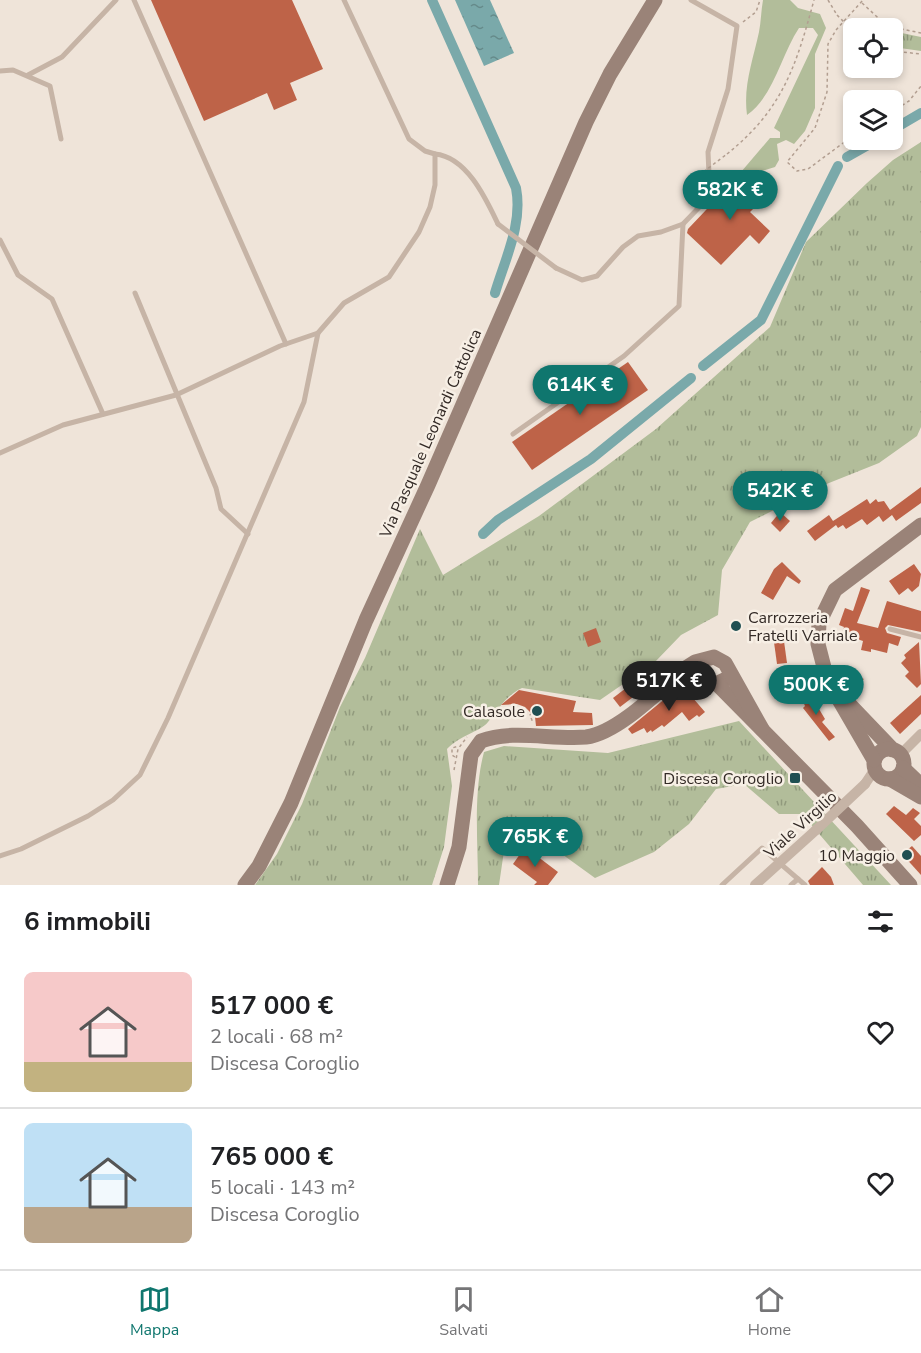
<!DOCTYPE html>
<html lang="it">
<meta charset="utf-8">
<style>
body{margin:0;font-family:"Nunito Sans",sans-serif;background:#f2f2f2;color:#202124;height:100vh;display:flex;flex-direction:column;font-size:22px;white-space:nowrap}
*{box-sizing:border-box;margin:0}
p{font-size:20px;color:#757577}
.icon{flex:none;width:33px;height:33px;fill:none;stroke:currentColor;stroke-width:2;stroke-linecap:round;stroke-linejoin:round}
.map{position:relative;height:885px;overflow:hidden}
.side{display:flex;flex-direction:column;background:#fff;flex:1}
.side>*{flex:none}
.tools{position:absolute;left:843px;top:18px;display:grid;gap:12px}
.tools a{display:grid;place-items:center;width:60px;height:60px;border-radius:9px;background:#fff;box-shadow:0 3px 9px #0003;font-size:30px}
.price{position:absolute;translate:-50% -51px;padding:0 14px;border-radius:21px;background:#0f766e;color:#fff;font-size:20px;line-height:39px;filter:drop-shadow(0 2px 3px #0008)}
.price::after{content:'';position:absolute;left:50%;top:36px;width:18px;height:14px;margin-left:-9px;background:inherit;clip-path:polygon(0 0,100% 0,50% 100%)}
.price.on{background:#222;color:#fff}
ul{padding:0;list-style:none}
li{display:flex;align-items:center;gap:18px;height:150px;padding:0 24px}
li+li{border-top:2px solid #e0e0e0}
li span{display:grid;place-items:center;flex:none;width:168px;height:120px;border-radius:9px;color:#555}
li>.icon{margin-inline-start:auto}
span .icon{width:72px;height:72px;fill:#fffc;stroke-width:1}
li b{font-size:26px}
h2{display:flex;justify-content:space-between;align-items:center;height:72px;padding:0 24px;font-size:26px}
.tabs{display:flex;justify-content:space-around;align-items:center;height:84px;border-top:2px solid #e0e0e0;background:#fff;font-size:16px;color:#757577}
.tabs a{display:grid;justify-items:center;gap:3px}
.tabs .on{color:#0f766e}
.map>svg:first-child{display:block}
.grass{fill:url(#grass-tufts)}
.garden{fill:#b2bd9a}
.water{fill:url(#water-ripples)}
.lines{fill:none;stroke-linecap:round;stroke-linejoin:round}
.canal{stroke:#7aa9aa;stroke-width:10}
.building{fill:#be6348}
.path{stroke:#b29e90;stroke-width:1.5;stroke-dasharray:3 3;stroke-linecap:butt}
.lane{stroke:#c6b4a6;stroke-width:5}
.street{stroke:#c6b4a6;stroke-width:10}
.secondary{stroke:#9a8378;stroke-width:15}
.path-bridge{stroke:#b29e90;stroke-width:1.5;stroke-dasharray:3 3;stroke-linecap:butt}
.lane-bridge{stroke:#c6b4a6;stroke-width:5}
.street-bridge{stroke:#c6b4a6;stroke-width:10}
.poi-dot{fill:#1f4f52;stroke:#f7efe5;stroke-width:2}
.labels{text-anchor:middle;stroke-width:5;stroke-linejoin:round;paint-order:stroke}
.street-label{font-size:16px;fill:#332a26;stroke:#f7efe5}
.poi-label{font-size:16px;fill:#332a26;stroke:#f7efe5;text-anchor:end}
</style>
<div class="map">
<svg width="921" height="885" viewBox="0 0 921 885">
<defs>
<pattern id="grass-tufts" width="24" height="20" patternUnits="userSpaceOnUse" patternTransform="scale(1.5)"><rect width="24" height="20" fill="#b2bd9a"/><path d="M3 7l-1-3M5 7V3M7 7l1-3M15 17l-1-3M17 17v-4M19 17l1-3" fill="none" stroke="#919a7d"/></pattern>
<pattern id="water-ripples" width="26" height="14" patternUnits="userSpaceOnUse" patternTransform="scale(1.5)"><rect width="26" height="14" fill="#7aa9aa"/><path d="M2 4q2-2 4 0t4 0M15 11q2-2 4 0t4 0" fill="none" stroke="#658a8a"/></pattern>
</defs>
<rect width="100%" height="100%" fill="#efe4d9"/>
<g class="grass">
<path d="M892 31 921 37V51L893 47Z"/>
<path d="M921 142V427L917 436 879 463 824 485 750 522 722 570 718 615 681 635 655 662 600 700 522 688C505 696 499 709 488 722 481 731 459 736 447 749L452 786 444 847 432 885H255L277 854 302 804 340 707 365 658 420 529 443 575 539 516 656 429 770 327 806 242 867 183 893 160Z"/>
<path d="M739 721 891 885H863L802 814H779L744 784 716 789 689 824 654 852 595 878 530 831 513 836 505 844 499 885H478C478 842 473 793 484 752L504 746 608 753Z"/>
</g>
<path class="garden" d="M763 0H790L798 8 820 14 826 28 815 54V108L805 131 794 144 786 140 777 144 779 160 775 167 752 174 741 172 770 138H780V132L774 128 818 35 813 28H799C781 55 774 96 747 115 743 86 753 60 759 32 761 22 761 11 763 0Z"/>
<path class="water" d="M455 0H490L514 53 484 66Z"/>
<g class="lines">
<g class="canal">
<path d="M432 0 516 188C523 224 505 259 495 293"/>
<path d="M892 130 921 113"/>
<path d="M847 157 877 140"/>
<path d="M703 366 761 320 838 166"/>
<path d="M483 534 498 520 591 459 691 378"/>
</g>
</g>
<g class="building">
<path d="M151 0H292L323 69 290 83 297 100 274 110 267 93 204 121Z"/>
<path d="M740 174 765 197 750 212 770 231 759 244 750 235 721 265 687 233 688 229Z"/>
<path d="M628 362 648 390 532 470 512 442Z"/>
<path d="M921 487V503L896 521 892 515 883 522 879 516 867 525 862 519 846 529 843 525 838 528 836 525 815 541 807 531 829 515 833 521 867 499 870 504 876 499 878 502 884 501 890 510Z"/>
<path d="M780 512 790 521 780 532 771 523Z"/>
<path d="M782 562 801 581 799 584 787 576 773 600 761 593 774 569Z"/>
<path d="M914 564 921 574 919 586 912 592 908 588 899 595 889 581Z"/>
<path d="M861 587 870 590 857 623 878 628 887 601 921 611V632L888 625 885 628 887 633 901 637 898 646 889 643 887 653 871 649V652L861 650 863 641 842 634 844 627 839 625 845 608 853 611Z"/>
<path d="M596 628 601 642 588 647 583 633Z"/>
<path d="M783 634 787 663 777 664 773 635Z"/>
<path d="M919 642 921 684 917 688 905 676 909 672 901 663 906 658 904 655Z"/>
<path d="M660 662 666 672 620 707 613 698Z"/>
<path d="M851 674 864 679 851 691 843 681Z"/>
<path d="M519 690 576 701 573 712 592 713 593 725 536 726 535 717 525 707 517 704 501 705Z"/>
<path d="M686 690 705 712 699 717 697 715 689 721 682 712 664 727 662 725 652 732 651 730 647 733 644 728 632 734 628 729 672 693Z"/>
<path d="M798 690 809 700 813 699 825 719 822 722 835 737 829 741 803 708 805 706Z"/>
<path d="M921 695V714L900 734 890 723Z"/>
<path d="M894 806 906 815 913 808 920 813 914 819 921 826V835L914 841 886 814Z"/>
<path d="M912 846 921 856V875L902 854Z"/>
<path d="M525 847 558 872 548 885H534L537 882 513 864Z"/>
<path d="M822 867 831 877 834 885H810L808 881Z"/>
</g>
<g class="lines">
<g class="path">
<path d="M828 0 837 15"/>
<path d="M862 3 887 26 921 33"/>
<path d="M743 22 756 12 760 0"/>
<path d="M850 28 854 30"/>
<path d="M892 51 921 54"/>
<path d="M892 112 909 101 921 86"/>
<path d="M854 135 808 169 797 171 787 162 815 128 827 92 828 44 836 30 863 0"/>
<path d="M727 154C783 109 796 66 814 0"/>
<path d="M638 688 644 684"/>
<path d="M532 713 530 715 533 723"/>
<path d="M455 757 452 755V748L459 746"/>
<path d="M454 770 458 749 467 737"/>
</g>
<g class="lane">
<path d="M134 0 286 344"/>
<path d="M0 71 13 70 50 86 61 139"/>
<path d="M28 75 62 57 116 0"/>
<path d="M435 154C467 157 486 199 498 224"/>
<path d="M0 240 18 275 52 299 103 414"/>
<path d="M556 268 582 280 597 276 623 247 638 236 661 232 683 224 710 196 708 152 728 89 737 26 691 0"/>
<path d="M135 293 216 488 221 509 248 534"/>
<path d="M513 434 624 356 679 306 683 224"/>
<path d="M0 453 63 425 176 395 280 346 318 333"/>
<path d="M890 629 921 637"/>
<path d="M0 856 21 849 88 816 113 800 140 775 168 718 304 402 318 333 344 303 389 277 419 232 430 207 435 185V154L425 151 409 139 344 0"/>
<path d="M722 885 762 848 805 885"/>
<path d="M791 885 798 879"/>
</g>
<g class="street">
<path d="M900 755 921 734"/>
<path d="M865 784 875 769"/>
<path d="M755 885 816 830"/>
</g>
<g class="secondary">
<path d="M670 684C693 673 709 690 724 680"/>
<path d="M717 684 857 826 910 885"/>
<path d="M843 701 849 704 893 750"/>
<circle cx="889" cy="764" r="15"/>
<path d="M874 760 827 679 818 644 819 623 835 590 921 525"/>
<path d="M903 768 921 785"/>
<path d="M890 779 921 797"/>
<path d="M245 885 259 866 291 803 366 620 428 485 586 122 610 74 655 0"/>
<path d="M447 885 459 847 471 755 481 741C513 729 552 740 586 737 618 733 661 689 684 669L695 662 714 657 725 663 762 729"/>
</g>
<g class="path-bridge">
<path d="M837 15 850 28"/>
<path d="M694 179 727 154"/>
</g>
<path class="lane-bridge" d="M498 224 556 268"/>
<path class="street-bridge" d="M816 830 865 784"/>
</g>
<g class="poi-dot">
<circle cx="736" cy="626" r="6"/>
<circle cx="537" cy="711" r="6"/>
<rect x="789" y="772" width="12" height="12" rx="3"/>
<circle cx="907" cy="855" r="6"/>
</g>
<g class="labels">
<g class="street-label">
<text transform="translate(430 433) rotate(-66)" y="6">Via Pasquale Leonardi Cattolica</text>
<text transform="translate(800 824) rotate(-42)" y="6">Viale Virgilio</text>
</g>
<g class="poi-label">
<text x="748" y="623" text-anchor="start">Carrozzeria<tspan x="748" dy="18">Fratelli Varriale</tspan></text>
<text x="525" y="717">Calasole</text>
<text x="783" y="784">Discesa Coroglio</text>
<text x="895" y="861">10 Maggio</text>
</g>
</g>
</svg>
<div class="tools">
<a><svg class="icon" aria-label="locate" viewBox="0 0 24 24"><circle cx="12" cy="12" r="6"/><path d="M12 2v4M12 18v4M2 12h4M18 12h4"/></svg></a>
<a><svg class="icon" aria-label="layers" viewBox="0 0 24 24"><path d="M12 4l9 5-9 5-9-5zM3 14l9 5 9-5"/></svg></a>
</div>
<b class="price" style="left:730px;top:221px">582K €</b>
<b class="price" style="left:580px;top:416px">614K €</b>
<b class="price" style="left:780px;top:522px">542K €</b>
<b class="price on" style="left:669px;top:712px">517K €</b>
<b class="price" style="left:816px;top:716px">500K €</b>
<b class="price" style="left:535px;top:868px">765K €</b>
</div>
<section class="side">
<h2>6 immobili<svg class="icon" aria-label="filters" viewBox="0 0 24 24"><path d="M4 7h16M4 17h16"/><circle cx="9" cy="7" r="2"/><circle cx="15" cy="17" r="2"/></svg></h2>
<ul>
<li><span style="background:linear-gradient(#f6c9c9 75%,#c2b280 0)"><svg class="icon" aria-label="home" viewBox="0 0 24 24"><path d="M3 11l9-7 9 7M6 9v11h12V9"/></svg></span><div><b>517 000 €</b><p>2 locali · 68 m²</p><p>Discesa Coroglio</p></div><svg class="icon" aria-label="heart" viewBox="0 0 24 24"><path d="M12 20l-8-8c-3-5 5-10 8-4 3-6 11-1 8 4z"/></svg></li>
<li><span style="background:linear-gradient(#bfe0f5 70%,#b9a48a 0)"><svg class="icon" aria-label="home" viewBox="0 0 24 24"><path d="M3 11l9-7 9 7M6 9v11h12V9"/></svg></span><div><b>765 000 €</b><p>5 locali · 143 m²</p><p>Discesa Coroglio</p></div><svg class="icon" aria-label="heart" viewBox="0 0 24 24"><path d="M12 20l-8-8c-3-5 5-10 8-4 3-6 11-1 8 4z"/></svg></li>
</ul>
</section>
<nav class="tabs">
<a class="on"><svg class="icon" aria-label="map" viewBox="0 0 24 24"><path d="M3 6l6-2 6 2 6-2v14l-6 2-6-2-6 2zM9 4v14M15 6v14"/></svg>Mappa</a>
<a><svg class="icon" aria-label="saved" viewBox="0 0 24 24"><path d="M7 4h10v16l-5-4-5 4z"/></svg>Salvati</a>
<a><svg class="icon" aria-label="home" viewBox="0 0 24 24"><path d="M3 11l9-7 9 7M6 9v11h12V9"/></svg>Home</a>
</nav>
